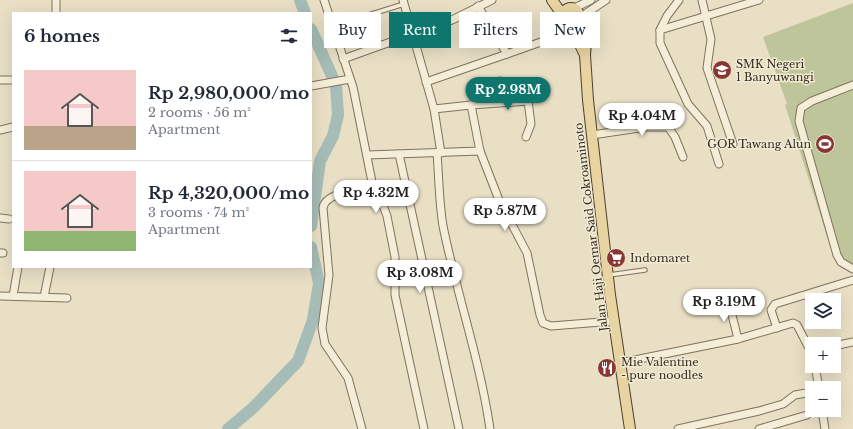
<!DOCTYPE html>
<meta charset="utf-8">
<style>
body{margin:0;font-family:"Libre Baskerville",serif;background:#f6f6f7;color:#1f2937;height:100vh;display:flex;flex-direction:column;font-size:15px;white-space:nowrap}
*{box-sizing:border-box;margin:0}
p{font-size:13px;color:#747a83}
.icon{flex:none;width:22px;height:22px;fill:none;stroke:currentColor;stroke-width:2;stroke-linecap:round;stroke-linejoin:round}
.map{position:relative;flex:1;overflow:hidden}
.sheet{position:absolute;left:12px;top:12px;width:300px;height:256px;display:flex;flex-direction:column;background:#fff;border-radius:0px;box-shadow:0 4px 16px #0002}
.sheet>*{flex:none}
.top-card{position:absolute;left:324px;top:12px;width:380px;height:36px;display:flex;gap:8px}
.controls{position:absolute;left:805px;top:293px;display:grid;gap:8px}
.controls a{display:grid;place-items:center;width:36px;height:36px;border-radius:0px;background:#fff;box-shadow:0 4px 16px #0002;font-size:20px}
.price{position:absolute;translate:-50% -34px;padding:0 9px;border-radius:14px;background:#fff;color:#222;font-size:13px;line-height:26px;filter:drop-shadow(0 1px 2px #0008)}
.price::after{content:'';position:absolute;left:50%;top:24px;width:12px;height:9px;margin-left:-6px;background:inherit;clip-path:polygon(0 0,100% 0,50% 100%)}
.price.current{background:#0f766e;color:#fff}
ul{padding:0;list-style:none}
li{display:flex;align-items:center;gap:12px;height:100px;padding:0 12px}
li+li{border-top:1px solid #e0e1e3}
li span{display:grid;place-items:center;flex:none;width:112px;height:80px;border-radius:0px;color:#555}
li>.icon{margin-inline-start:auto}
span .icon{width:48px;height:48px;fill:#fffc;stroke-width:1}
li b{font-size:17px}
h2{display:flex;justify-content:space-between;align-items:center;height:48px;padding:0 12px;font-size:17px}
.pill{padding:0 14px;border-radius:0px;background:#fff;box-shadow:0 4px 16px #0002;font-size:14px;line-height:36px}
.pill.current{background:#0f766e;color:#fff}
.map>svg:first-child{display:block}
.green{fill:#bec59a}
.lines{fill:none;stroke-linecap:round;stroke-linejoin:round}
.river{stroke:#a6bcb7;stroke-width:12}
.lane-casing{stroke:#81725d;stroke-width:5.5}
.street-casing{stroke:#81725d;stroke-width:9}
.primary-casing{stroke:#4f4031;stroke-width:12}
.lane{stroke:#f4edd7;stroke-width:3.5}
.street{stroke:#f4edd7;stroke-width:7}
.primary{stroke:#e7d4a1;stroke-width:10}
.labels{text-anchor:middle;stroke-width:3;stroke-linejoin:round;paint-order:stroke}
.poi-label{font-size:11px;fill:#332a1f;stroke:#f1ead3;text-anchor:start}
.street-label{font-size:11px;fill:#332a1f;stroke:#f1ead3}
</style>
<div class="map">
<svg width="853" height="429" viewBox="0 0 853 429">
<rect width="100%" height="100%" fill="#e8dfc5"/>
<path class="green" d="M853 3V269H843L834 258 785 105 787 104 763 37Z"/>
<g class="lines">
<g class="river">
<path d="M300 0 305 13"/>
<path d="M311 29 336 85 338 115 333 136 320 161 311 226"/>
<path d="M228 429 254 407 298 361 313 320 319 283 311 247"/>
</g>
<g class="lane-casing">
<g id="lane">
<path d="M333 26 404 4"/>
<path d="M609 275 645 270"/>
</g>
</g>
<g class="street-casing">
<g id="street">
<path d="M324 0 353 87 373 187 382 203 387 216 395 257V295L424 429"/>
<path d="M403 0 434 109 471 105 480 151"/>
<path d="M702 0 711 39 707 68 733 144"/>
<path d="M478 6 507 54 572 31"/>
<path d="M572 9 591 0"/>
<path d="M56 13V0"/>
<path d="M579 18 606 0"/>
<path d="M660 30 667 16 679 0"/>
<path d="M343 59 452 20 492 0"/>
<path d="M0 80H13"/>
<path d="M500 81 503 102"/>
<path d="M426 82 507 54"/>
<path d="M853 85 812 101 801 108 799 121 837 255 841 262 853 269"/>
<path d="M311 86 350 79"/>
<path d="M471 105 528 101 531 124 526 137"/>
<path d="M434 109 441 153"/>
<path d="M0 130 13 127"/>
<path d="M592 135 646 127H668L675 137 683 157"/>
<path d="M437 153C439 178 439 202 443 226 457 295 480 360 490 429"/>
<path d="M399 154 459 429"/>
<path d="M367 155 480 151 499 200 527 253 540 315 543 323 551 326 614 321"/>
<path d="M719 164 707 126 688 104 660 43V30L759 0"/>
<path d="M0 218 9 219"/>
<path d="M0 253H3"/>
<path d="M0 296 67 298"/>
<path d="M13 296 18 267"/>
<path d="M44 297 50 267"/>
<path d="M729 303 738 339"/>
<path d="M777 328 771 310 775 304 853 280"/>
<path d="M834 346 853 342"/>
<path d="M620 363 738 339 793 323 797 325 812 354"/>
<path d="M815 366 819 388"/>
<path d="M822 410 825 429"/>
<path d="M362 429 348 378 325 344 322 328 329 275 323 208C325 192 360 190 373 187"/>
<path d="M678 429 759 411 783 404 795 395 812 392"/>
<path d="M759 429 807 415"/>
</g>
</g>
<g class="primary-casing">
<g id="primary">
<path d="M552 0 564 17"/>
<circle cx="571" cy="16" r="8"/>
<path d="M578 20C584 31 587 43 585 55"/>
<path d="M570 24 585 55 588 100 610 295 630 429"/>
</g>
</g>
<use href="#lane" class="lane"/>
<use href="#street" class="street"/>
<use href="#primary" class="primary"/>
</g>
<defs>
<g id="school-disc" transform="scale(1)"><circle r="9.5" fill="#893734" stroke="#f1ead3"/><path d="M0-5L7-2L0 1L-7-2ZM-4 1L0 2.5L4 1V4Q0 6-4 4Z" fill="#fff"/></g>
<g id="stadium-disc" transform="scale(1)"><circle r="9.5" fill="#893734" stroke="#f1ead3"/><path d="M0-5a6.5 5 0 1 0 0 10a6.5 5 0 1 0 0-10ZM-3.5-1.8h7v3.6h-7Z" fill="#fff"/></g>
<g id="supermarket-disc" transform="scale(1)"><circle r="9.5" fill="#893734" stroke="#f1ead3"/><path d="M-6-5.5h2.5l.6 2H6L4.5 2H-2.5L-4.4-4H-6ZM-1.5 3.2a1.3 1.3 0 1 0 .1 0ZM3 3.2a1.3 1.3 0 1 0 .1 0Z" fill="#fff"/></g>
<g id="restaurant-disc" transform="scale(1)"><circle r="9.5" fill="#893734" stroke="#f1ead3"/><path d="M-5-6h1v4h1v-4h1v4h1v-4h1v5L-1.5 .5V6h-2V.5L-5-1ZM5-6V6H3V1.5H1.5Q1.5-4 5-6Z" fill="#fff"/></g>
</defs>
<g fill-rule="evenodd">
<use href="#school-disc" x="722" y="70"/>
<use href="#stadium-disc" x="825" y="144"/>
<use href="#supermarket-disc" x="616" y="258"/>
<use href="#restaurant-disc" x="607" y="368"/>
</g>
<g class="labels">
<g class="poi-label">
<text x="736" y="68">SMK Negeri<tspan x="736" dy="13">1 Banyuwangi</tspan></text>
<text x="811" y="148" text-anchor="end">GOR Tawang Alun</text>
<text x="630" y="262">Indomaret</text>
<text x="621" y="366">Mie Valentine<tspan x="621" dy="13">- pure noodles</tspan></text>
</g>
<g class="street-label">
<text transform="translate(591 227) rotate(-97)" y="4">Jalan Haji Oemar Said Cokroaminoto</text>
</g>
</g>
</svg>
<div class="controls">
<a><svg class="icon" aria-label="layers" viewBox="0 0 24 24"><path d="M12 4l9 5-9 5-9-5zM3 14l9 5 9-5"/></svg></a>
<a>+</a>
<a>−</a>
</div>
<b class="price current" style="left:508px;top:111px">Rp 2.98M</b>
<b class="price" style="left:642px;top:137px">Rp 4.04M</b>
<b class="price" style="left:376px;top:214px">Rp 4.32M</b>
<b class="price" style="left:505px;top:232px">Rp 5.87M</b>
<b class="price" style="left:420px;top:294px">Rp 3.08M</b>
<b class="price" style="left:724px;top:323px">Rp 3.19M</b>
<div class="top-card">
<a class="pill">Buy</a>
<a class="pill current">Rent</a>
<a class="pill">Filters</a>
<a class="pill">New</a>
</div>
<section class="sheet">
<h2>6 homes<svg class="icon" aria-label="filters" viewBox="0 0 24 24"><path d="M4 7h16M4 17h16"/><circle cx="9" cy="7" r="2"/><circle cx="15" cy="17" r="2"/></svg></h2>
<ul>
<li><span style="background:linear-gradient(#f6c9c9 70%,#b9a48a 0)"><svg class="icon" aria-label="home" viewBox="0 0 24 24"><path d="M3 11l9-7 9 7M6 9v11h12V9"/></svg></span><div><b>Rp 2,980,000/mo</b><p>2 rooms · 56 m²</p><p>Apartment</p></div></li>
<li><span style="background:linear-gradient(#f6c9c9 75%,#8fb573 0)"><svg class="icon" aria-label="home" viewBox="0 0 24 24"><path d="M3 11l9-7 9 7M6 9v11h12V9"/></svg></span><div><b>Rp 4,320,000/mo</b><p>3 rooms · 74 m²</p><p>Apartment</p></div></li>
</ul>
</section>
</div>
